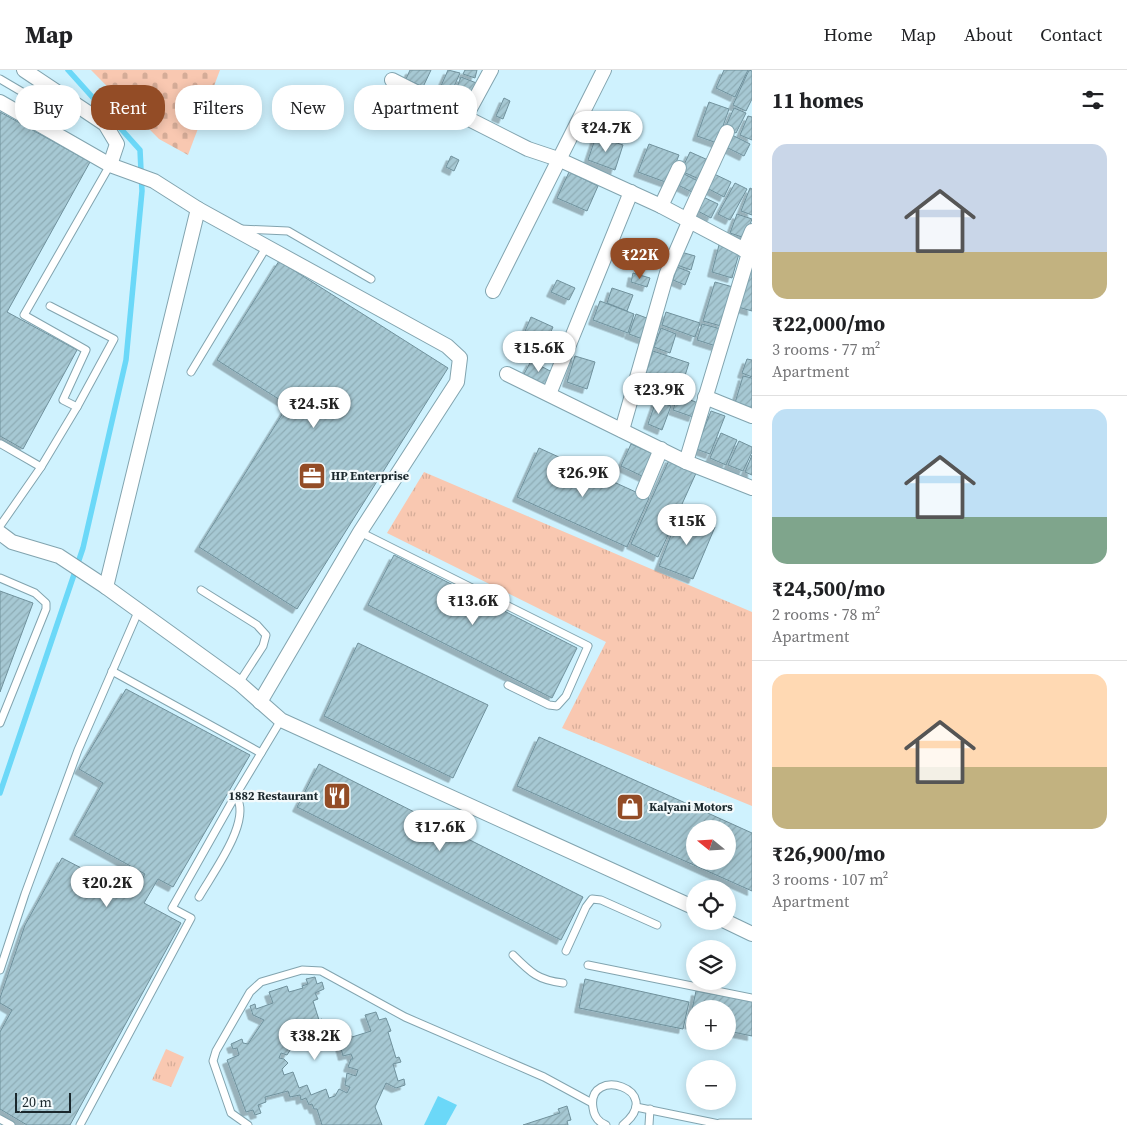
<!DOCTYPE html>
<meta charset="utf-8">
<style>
body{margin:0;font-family:"Source Serif 4",serif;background:#f6f6f6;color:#202124;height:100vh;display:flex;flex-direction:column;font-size:19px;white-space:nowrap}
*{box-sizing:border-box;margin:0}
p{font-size:16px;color:#757577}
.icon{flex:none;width:28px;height:28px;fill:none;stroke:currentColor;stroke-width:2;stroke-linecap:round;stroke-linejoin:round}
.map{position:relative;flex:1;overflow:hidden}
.sheet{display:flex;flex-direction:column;background:#fff;width:375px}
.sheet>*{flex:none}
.hud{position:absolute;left:15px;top:15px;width:475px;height:45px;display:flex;gap:10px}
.needle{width:32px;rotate:288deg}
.fabs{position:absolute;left:686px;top:750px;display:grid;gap:10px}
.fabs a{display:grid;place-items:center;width:50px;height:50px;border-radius:50%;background:#fff;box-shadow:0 2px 12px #0003;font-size:25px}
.scale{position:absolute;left:15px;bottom:12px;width:56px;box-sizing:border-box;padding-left:5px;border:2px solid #1a272c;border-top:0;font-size:14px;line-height:18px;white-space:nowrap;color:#1a272c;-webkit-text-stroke:4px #f3fafc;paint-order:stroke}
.price{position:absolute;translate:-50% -42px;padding:0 11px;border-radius:18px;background:#fff;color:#222;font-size:16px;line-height:32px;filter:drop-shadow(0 1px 2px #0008)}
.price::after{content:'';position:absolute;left:50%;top:30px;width:15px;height:11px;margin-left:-8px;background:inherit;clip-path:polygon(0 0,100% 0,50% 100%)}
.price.current{background:#934c26;color:#fff}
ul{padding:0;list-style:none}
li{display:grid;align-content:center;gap:10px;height:265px;padding:0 20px}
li+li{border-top:1px solid #e0e0e0}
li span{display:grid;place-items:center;height:155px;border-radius:15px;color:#555}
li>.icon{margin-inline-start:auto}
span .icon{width:90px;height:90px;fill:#fffc;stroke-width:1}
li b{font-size:21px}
h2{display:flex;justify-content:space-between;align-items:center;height:60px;padding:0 20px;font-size:21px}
.tag{padding:0 18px;border-radius:20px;background:#fff;box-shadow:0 2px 12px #0003;font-size:18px;line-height:45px}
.tag.current{background:#934c26;color:#fff}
header{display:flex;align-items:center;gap:30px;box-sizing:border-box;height:70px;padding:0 25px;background:#fff;border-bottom:1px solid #e0e0e0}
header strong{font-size:24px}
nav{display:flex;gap:28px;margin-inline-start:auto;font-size:18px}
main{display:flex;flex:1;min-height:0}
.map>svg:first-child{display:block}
.grass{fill:url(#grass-tufts)}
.cemetery{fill:url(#cemetery-stones)}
.water{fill:#6bd8f8}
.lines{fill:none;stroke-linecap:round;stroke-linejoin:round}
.stream{stroke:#6bd8f8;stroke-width:5.5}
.building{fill:url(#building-hatch);stroke:#70919c;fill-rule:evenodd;filter:url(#shadow)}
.lane-casing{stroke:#82a4af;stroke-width:9}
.street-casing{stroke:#82a4af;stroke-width:16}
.lane{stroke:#fff;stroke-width:7}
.street{stroke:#fff;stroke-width:14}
.labels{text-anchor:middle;stroke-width:4.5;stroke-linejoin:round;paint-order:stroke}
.poi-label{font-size:12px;font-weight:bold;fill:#1a272c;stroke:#f3fafc;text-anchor:start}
</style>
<header>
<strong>Map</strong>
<nav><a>Home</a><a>Map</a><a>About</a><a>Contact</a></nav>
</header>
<main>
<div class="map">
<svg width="752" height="1055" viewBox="0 0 752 1055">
<defs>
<pattern id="grass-tufts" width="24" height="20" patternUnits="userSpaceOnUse" patternTransform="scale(1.25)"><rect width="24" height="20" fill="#f9c8b1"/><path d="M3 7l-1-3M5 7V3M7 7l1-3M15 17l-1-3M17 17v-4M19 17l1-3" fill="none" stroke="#d5ac98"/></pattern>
<pattern id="cemetery-stones" width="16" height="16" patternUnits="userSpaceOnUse" patternTransform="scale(1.25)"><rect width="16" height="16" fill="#f9c8b1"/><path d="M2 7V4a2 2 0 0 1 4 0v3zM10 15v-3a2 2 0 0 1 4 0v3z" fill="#d5ac98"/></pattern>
<pattern id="building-hatch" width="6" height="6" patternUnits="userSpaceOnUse" patternTransform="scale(1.25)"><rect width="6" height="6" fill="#a6c8d3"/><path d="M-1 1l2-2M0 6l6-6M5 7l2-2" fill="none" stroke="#8eacb5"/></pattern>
<filter id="shadow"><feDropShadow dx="-4.5" dy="4.5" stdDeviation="0" flood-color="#0004"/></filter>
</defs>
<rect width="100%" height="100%" fill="#cff2fe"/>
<g class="grass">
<path d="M424 402 752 542V736L562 658 606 572 387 463Z"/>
<path d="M166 979 184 987 171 1017 152 1010Z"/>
</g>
<path class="cemetery" d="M91 0H220L188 85 159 69Z"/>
<path class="water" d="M438 1026 457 1035 446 1055H424Z"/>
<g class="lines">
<path class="stream" d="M0 723 83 478 126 290 142 121 140 80 68 0"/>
</g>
<g class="building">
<path d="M410 0H431L423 17 406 9Z"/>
<path d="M448 0 460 3 452 21 441 16Z"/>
<path d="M465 0H477L475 8 463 4Z"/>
<path d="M724 0H748L735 27 716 18Z"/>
<path d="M749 0 752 1V29L746 41 733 35Z"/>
<path d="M461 7 479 14 471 34 453 27Z"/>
<path d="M504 28 510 31 503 49 496 46Z"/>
<path d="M709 32 729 39 717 73 697 66Z"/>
<path d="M734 38 746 43 736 63 725 58Z"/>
<path d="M0 42 90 92 7 242 77 280 23 379 0 366Z"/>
<path d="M748 46 752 47V70L740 65Z"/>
<path d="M730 64 750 74 744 86 724 76Z"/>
<path d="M596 66 623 75 615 100 588 90Z"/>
<path d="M649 74 679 85 668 113 638 102Z"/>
<path d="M690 82 708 90 699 109 681 101Z"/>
<path d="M451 86 459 90 454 101 446 97Z"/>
<path d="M569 102 598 116 587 141 557 128Z"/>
<path d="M680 102 698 111 692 122 674 113Z"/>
<path d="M712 103 731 112 724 127 705 117Z"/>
<path d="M735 113 747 119 730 150 718 144Z"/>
<path d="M750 118 752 119V145L741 141Z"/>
<path d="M701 126 718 134 711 148 694 139Z"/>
<path d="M737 144 752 149 745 168 730 163Z"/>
<path d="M719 175 740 180 732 208 712 202Z"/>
<path d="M681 182 695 186 691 200 677 195Z"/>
<path d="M279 191 448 298 297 539 199 477 288 335 217 290Z"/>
<path d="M752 195V241L738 237Z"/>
<path d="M677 197 690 202 685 215 673 210Z"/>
<path d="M633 203 650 208 647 217 631 212Z"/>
<path d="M557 210 575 218 569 230 551 222Z"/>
<path d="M715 212 733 217 721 256 703 251Z"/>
<path d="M612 218 633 225 627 241 607 233Z"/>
<path d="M600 231 634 244 628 263 593 250Z"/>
<path d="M666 242 700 253 695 267 662 255Z"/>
<path d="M636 244 652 250 645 270 629 264Z"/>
<path d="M531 247 553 257 538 290 517 280Z"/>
<path d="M702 254 721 259 716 276 697 270Z"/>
<path d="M661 258 676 264 670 283 654 277Z"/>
<path d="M653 281 689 293 682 315 646 303Z"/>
<path d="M575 286 595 292 587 319 567 312Z"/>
<path d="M747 289 752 290V307L742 303Z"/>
<path d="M531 291 554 303 546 316 524 304Z"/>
<path d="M743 306 752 308V338L735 333Z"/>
<path d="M678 325 698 333 693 347 673 340Z"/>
<path d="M656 331 671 336 662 360 648 354Z"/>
<path d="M711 341 725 346 710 384 696 379Z"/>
<path d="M721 363 737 370 726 395 710 388Z"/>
<path d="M739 371 752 377V382L743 401 728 395Z"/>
<path d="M631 374 656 385 646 408 621 396Z"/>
<path d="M539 378 649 428 627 477 517 427Z"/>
<path d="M752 385V405L745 402Z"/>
<path d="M670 388 697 401 658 487 631 474Z"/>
<path d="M680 442 715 457 693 509 659 496Z"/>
<path d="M394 485 577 578 552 628 368 535Z"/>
<path d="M0 521 33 533 0 622Z"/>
<path d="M358 573 488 635 453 708 324 646Z"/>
<path d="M126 619 250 685 173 817 158 809 144 833 181 853 70 1055H27L0 1039V962L12 940 0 933V928L25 855 62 788 133 825 145 804 74 765 103 713 79 699Z"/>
<path d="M539 667 752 763V821L517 716ZM695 759H728V791H695Z"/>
<path d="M319 694 583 827 561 870 297 737Z"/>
<path d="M315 907 317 914 322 912 324 919 315 923 318 929 313 931 319 950 322 949 323 954H328L330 962 335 960 337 965 345 962 347 966 351 965 352 967 371 961 365 945 376 942 379 950 386 948 391 961 388 962 396 988 399 987 401 992 393 994 398 1011 404 1009 405 1015 396 1018 386 1013 375 1037 382 1055H322L317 1039H314L312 1034 309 1035 306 1028 301 1030 300 1025 290 1027 288 1021 265 1027 266 1032 258 1035 261 1043 255 1045 253 1040 246 1042 227 990 239 985 237 978 233 979 231 974 242 969 243 973 248 974 264 950 253 945 250 936 255 934 256 939 273 933 269 922 287 916 289 922 303 918 302 916 308 914 306 909ZM307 961 310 969 327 965 329 974 339 971 343 986 351 984 353 989H351L348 997 358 1000 356 1006 347 1003 345 1015 350 1017 347 1023 339 1019 335 1026 329 1028 326 1019 311 1025 307 1015 299 1018 293 1002 284 1005 282 999 288 993 284 989 279 988 281 983 287 985 294 974 286 971 289 966 299 971 302 962Z"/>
<path d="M585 909 689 932 683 959 579 938Z"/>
<path d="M696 921 752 931V966L728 961V939H695V955L689 954Z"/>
<path d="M567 1036 571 1050 567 1051 568 1055H523L560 1043 558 1039Z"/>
</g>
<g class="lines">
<g class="lane-casing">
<g id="lane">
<path d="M0 9 46 36"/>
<path d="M240 159 288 161 371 209"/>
<path d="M50 236 114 269 77 337"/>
<path d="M191 302 267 176"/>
<path d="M1 374 41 397"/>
<path d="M0 456 41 397 77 337 63 330 86 280 24 245 110 95"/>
<path d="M360 462 588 576 566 626 557 636 549 635 508 615"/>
<path d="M0 508 35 523 46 533V539L0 653"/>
<path d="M201 520 257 555 266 565 263 576 239 613"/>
<path d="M112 601 261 683"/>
<path d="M199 827C212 804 249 755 238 730L234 728"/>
<path d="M566 881 586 837 592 829 601 830 657 855"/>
<path d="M513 885C531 903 538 910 563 913"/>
<path d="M588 895 752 928"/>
<path d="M0 900 25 824 78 680 138 542"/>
<path d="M636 1037 724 1055"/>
<path d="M0 1049 11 1055"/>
<path d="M720 1053H752"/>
<path d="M80 1055 191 848 172 838 234 728 281 650"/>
<path d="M248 1055 231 1043 213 991 216 981 250 922 261 912 302 900 321 901 405 947 544 1007 592 1033"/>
<path d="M606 1055C598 1052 594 1046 593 1038 586 995 667 1019 623 1055"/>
<path d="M649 1055 650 1039"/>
</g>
</g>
<g class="street-casing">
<g id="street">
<path d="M24 0 105 54 117 74 110 95"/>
<path d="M392 10 528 79 558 89 661 136 752 184"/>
<path d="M0 32 110 95 154 111 198 139"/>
<path d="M466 46 491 0"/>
<path d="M661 136 679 98"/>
<path d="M687 149 727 62"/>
<path d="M744 180 752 161"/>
<path d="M493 221 604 0"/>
<path d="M507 304 686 392 752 418"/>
<path d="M549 324 631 122"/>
<path d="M705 327 752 346"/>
<path d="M622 360 667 203 690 150"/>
<path d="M686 392 749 183"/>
<path d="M643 422 661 379"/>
<path d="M0 463 12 472 59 486 106 517 239 613 281 650 695 838"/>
<path d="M106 517 198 139 447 276 460 288 457 312 360 462 260 632"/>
<path d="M725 851 752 864"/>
</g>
</g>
<use href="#lane" class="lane"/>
<use href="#street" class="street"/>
</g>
<defs>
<g id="office-square" transform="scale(1.4375)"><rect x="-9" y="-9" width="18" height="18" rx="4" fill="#934c26" stroke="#f3fafc"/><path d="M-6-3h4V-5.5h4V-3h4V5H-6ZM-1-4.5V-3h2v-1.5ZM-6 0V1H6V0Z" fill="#fff"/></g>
<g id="restaurant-square" transform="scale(1.4375)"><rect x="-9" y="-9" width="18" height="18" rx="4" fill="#934c26" stroke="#f3fafc"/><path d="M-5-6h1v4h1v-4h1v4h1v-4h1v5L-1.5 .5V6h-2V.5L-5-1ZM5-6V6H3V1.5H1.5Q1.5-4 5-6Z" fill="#fff"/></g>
<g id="shop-square" transform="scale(1.4375)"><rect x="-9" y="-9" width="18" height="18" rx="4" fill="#934c26" stroke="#f3fafc"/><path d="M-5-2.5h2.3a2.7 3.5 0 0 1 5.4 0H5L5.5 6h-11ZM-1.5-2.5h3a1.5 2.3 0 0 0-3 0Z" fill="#fff"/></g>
</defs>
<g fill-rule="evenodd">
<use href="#office-square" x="312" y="406"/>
<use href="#restaurant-square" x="337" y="726"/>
<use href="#shop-square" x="630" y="737"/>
</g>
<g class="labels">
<g class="poi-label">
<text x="331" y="410">HP Enterprise</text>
<text x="318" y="730" text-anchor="end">1882 Restaurant</text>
<text x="649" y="741">Kalyani Motors</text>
</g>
</g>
</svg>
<div class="fabs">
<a><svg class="needle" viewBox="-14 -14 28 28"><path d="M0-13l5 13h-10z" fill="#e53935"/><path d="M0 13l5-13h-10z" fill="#757577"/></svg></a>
<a><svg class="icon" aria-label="locate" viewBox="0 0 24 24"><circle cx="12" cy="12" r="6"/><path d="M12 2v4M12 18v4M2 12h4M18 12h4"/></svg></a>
<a><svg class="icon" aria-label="layers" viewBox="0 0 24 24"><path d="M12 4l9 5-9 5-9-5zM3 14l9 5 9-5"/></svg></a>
<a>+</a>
<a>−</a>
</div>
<div class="scale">20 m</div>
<b class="price" style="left:606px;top:83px">₹24.7K</b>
<b class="price current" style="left:640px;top:210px">₹22K</b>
<b class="price" style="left:539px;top:303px">₹15.6K</b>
<b class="price" style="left:659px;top:345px">₹23.9K</b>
<b class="price" style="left:314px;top:359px">₹24.5K</b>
<b class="price" style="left:583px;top:428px">₹26.9K</b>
<b class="price" style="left:687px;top:476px">₹15K</b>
<b class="price" style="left:473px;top:556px">₹13.6K</b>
<b class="price" style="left:440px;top:782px">₹17.6K</b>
<b class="price" style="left:107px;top:838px">₹20.2K</b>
<b class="price" style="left:315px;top:991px">₹38.2K</b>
<div class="hud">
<a class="tag">Buy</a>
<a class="tag current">Rent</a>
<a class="tag">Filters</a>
<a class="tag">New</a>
<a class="tag">Apartment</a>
</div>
</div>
<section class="sheet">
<h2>11 homes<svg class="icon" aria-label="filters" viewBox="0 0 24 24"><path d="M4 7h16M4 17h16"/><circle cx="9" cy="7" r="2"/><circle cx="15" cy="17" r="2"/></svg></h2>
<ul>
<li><span style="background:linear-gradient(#c9d6e8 70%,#c2b280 0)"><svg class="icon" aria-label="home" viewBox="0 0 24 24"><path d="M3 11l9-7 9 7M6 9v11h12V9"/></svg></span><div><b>₹22,000/mo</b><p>3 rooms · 77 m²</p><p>Apartment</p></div></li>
<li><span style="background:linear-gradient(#bfe0f5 70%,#7fa58c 0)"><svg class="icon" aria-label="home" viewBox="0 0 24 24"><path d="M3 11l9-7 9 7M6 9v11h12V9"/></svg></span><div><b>₹24,500/mo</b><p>2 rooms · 78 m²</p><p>Apartment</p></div></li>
<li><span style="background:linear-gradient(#ffd9b3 60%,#c2b280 0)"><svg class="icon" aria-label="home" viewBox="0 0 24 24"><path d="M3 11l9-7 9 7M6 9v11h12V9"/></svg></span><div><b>₹26,900/mo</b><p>3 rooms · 107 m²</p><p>Apartment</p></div></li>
</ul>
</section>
</main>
